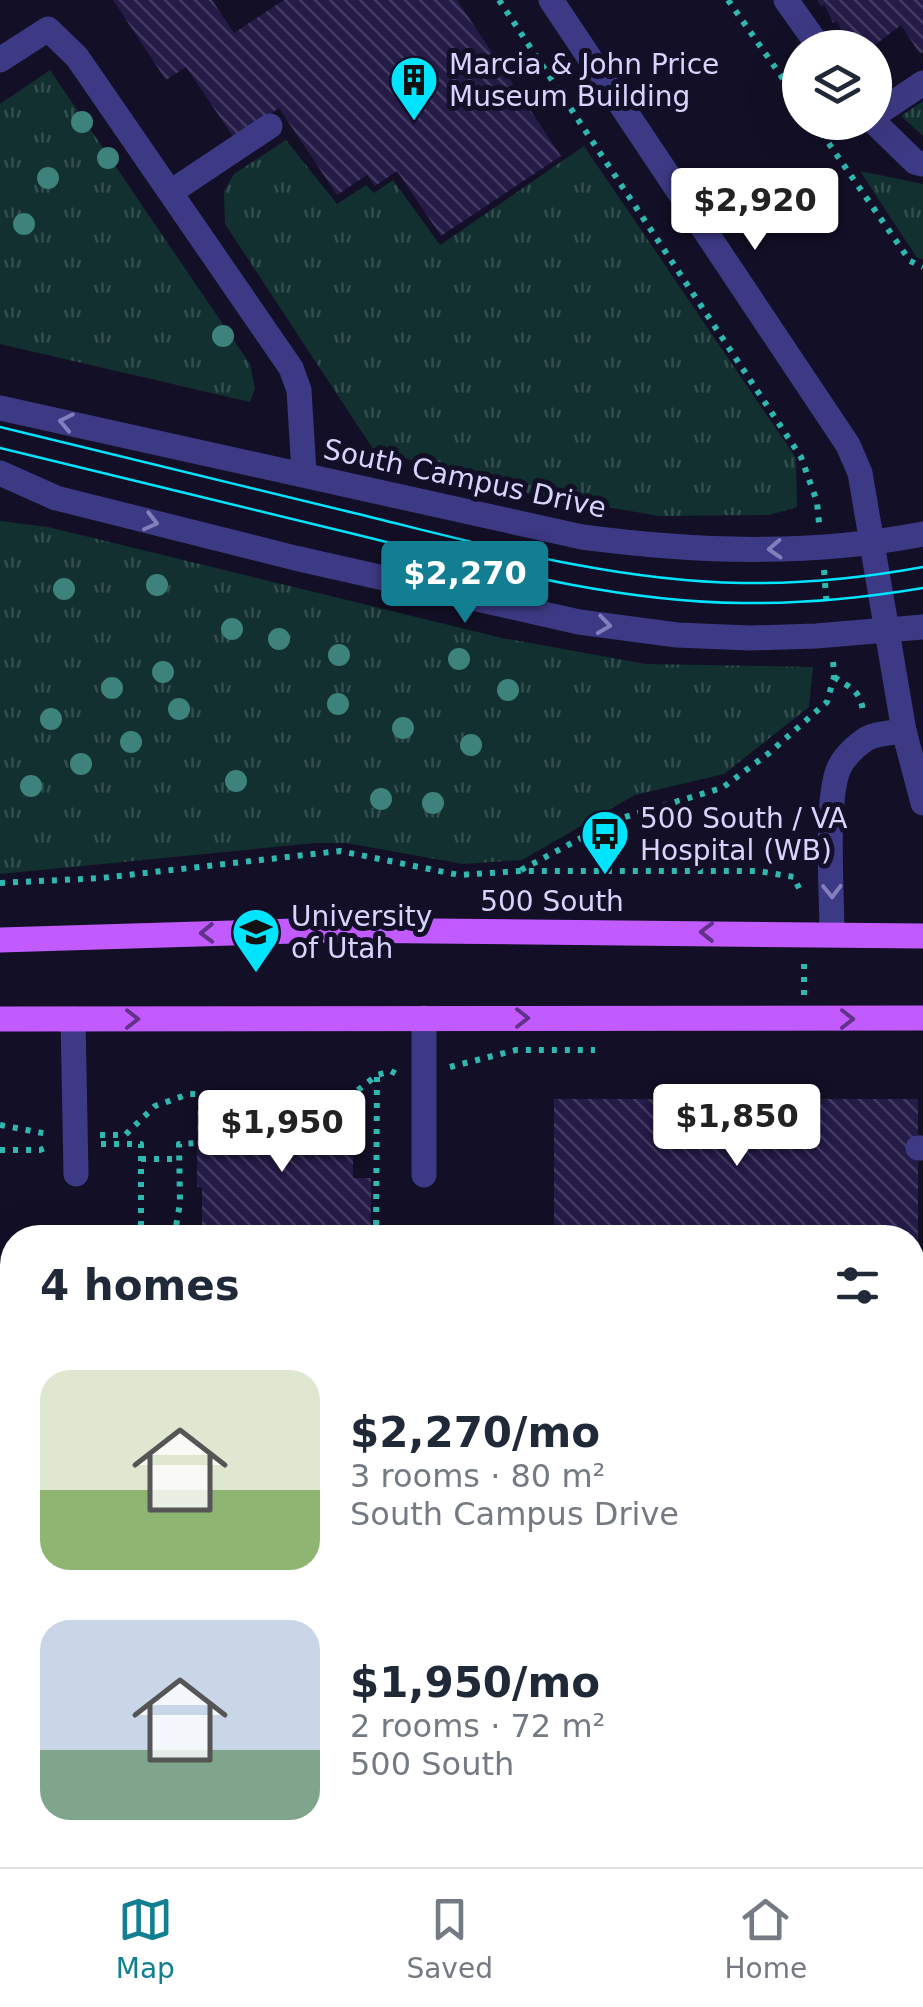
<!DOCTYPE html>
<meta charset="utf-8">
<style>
body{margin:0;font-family:"DejaVu Sans",sans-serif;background:#f6f6f7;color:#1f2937;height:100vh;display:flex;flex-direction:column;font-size:38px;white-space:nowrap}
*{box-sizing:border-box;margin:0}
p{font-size:32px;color:#747a83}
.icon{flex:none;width:55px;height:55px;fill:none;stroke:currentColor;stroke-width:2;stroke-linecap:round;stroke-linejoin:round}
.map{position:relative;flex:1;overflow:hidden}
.sheet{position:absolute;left:0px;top:1225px;width:925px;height:642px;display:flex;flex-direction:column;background:#fff;border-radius:40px 40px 0 0;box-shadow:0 10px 40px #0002}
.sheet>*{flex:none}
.buttons{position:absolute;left:782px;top:30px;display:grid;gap:20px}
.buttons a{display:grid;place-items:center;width:110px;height:110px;border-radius:50%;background:#fff;box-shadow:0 10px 40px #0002;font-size:50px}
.price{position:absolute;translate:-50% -85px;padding:0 22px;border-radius:10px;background:#fff;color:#222;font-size:32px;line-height:65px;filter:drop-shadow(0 2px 5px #0008)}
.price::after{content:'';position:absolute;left:50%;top:60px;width:30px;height:22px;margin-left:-15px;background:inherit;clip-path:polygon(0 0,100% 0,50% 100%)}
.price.active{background:#117e91;color:#fff}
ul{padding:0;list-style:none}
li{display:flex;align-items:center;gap:30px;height:250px;padding:0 40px}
li span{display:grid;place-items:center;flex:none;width:280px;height:200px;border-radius:30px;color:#555}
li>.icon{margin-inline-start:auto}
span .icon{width:120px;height:120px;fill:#fffc;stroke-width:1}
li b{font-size:42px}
h2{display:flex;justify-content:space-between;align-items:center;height:120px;padding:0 40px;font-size:42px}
.dock{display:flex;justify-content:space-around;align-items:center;height:140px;border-top:2px solid #e0e1e3;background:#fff;font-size:28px;color:#747a83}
.dock a{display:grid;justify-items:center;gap:5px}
.dock .active{color:#117e91}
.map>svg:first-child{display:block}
.grass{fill:url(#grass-tufts)}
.building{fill:url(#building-back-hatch)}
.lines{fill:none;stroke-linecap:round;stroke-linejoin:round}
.path{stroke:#2fb8b0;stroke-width:6;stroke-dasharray:5 8;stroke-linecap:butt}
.minor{stroke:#3d3a85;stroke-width:25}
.major{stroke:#c25bff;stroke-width:25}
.tram{stroke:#00e5ff;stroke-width:2.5}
.tree{fill:#3d827b}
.oneway{stroke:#837fbc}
.oneway2{stroke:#623188}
.labels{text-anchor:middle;stroke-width:10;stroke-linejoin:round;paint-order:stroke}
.poi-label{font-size:28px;fill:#d9d4ff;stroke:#130f26;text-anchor:start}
.street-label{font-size:28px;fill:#d9d4ff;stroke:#130f26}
</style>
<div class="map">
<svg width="923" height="1867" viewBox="0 0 923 1867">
<defs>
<pattern id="grass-tufts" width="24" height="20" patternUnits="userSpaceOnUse" patternTransform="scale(2.5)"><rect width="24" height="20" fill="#12302f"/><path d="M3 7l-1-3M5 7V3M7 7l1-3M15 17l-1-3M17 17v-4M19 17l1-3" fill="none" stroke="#344d4e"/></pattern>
<pattern id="building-back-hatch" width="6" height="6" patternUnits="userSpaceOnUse" patternTransform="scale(2.5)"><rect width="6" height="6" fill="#241b47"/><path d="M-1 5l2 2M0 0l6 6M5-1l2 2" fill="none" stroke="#433b63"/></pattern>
</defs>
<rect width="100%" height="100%" fill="#130f26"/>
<g class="grass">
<path d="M50 70 250 364 255 389 250 402 0 344V104Z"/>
<path d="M923 101V136L901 116Z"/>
<path d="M286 140 337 204 366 185 374 193 393 180 440 245 584 146 796 458 797 507 769 515 659 516 520 492 373 449 225 224 224 191 234 174Z"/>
<path d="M860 171 923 184V259L917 258Z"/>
<path d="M0 521 48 527 502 638 646 664 813 667 809 707 724 774 635 795 522 860 463 864 346 843H316L0 874Z"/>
</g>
<g class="building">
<path d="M113 0H212L234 33 284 0H457L561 156 441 236 397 171 375 186 367 175 337 195 279 108 234 138 186 67 166 80Z"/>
<path d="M817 0H923V52L920 54 901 25 871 48H854L839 32 841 29 836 21 833 23 824 4 821 7Z"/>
<path d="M554 1099H918V1285H912V1238H554Z"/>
<path d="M364 1110V1149H353V1178H371V1238H202V1187H197V1111Z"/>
<path d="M923 1565V1600L912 1592V1570Z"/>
<path d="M750 1855H886L876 1867H764Z"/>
</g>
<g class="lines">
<g class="path">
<path d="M499 0 801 457 817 502 819 523"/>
<path d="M728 0 800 103"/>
<path d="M814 122 910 261 923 267"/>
<path d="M824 570 827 608"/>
<path d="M834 677C851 688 861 691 863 712"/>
<path d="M521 870 615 820 722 788 769 753 827 702 834 677 833 660"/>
<path d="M0 883 101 878 340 851 459 875 520 871H758L794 877 802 895"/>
<path d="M804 995V962"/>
<path d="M450 1067 516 1050H595"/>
<path d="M0 1125 48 1134"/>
<path d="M100 1135H125L155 1106 189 1094H353L377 1075 391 1071 400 1076"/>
<path d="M101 1144H141V1238"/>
<path d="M0 1150H40L50 1146"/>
<path d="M141 1159H179"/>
<path d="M174 1238 180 1203 179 1144 197 1143"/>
<path d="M376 1238 377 1076"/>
<path d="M912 1648 923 1635"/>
</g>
<g class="minor">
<path d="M551 0 848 445 860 473 904 731 923 803"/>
<path d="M786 0 820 48"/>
<path d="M0 60 48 29 77 57 291 368 299 390 304 473"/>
<path d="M875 115 923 83"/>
<path d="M874 122 915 162 923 164"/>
<path d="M171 192 270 126"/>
<path d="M0 408 582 537C696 552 809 556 923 534"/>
<path d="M0 473 56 498 295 558 579 622 677 635 750 638 816 636 923 627"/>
<path d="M832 934C832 896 825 799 839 768 844 757 856 746 866 739 876 733 892 733 904 731"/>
<path d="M424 1018V1175"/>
<path d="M73 1019 76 1174"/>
<path d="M918 1148H923"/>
<path d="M912 1357 923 1343"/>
<path d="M912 1438 923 1442"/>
<path d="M912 1544 923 1556"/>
<path d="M912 1606 920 1598"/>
<path d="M534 1867V1855"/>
</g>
<g class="major">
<path d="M0 940 326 930 923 936"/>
<path d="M0 1019 923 1018"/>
</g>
<g class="tram">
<path d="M0 427C118 456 236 485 354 513 481 544 610 581 742 583 803 584 863 578 923 567"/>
<path d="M0 448C118 477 236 505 354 534 480 565 611 602 742 603 803 604 863 598 923 588"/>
</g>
</g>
<g class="tree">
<circle cx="82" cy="122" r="11"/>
<circle cx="108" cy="158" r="11"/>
<circle cx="48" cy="178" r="11"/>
<circle cx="24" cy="224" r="11"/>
<circle cx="223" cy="336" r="11"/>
<circle cx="157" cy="585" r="11"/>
<circle cx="64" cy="589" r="11"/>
<circle cx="232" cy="629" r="11"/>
<circle cx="279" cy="639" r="11"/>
<circle cx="339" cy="655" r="11"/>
<circle cx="459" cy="659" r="11"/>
<circle cx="163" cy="672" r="11"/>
<circle cx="112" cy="688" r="11"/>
<circle cx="508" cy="690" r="11"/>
<circle cx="338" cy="704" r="11"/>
<circle cx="179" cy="709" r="11"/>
<circle cx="51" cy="719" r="11"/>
<circle cx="403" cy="728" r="11"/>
<circle cx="131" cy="742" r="11"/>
<circle cx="471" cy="745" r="11"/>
<circle cx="81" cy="764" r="11"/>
<circle cx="236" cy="781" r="11"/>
<circle cx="31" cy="786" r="11"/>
<circle cx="381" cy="799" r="11"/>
<circle cx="433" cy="803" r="11"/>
</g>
<defs><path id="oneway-chevron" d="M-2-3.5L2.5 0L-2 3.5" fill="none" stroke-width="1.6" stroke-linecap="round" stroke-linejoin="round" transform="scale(2.5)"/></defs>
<g class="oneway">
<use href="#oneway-chevron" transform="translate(66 422) rotate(-168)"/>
<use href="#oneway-chevron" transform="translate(151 522) rotate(14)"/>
<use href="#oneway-chevron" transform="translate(775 549) rotate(177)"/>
<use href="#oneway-chevron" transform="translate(604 625) rotate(8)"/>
<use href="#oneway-chevron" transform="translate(832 891) rotate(89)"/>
</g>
<g class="oneway2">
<use href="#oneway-chevron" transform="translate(707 932) rotate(-179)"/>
<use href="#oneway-chevron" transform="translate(207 933) rotate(179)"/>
<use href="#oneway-chevron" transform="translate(522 1018)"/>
<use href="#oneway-chevron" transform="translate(132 1019)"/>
<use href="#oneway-chevron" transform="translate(847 1019)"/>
</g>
<defs>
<g id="building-pin" transform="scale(2.5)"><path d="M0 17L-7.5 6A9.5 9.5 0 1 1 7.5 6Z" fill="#00e5ff" stroke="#130f26"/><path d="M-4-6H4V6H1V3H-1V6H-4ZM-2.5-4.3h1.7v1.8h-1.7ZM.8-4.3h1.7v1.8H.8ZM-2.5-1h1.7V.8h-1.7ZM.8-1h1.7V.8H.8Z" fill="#111"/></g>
<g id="bus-pin" transform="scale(2.5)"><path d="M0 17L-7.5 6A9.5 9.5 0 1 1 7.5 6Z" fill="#00e5ff" stroke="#130f26"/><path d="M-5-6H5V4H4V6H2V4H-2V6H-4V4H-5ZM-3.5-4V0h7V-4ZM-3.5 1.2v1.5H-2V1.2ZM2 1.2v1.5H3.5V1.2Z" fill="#111"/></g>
<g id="university-pin" transform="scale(2.5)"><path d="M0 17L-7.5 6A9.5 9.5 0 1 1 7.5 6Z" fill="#00e5ff" stroke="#130f26"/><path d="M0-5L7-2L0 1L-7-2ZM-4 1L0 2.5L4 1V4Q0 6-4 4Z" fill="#111"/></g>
</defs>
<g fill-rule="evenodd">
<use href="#building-pin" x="414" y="80"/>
<use href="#bus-pin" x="605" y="834"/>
<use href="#university-pin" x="256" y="932"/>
</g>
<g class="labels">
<g class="poi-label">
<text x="449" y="74">Marcia &amp; John Price<tspan x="449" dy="32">Museum Building</tspan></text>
<text x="640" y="828">500 South / VA<tspan x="640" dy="32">Hospital (WB)</tspan></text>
<text x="291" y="926">University<tspan x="291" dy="32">of Utah</tspan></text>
</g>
<g class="street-label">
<text transform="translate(465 478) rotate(12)" y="10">South Campus Drive</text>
<text x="552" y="911">500 South</text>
</g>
</g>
</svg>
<div class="buttons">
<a><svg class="icon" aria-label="layers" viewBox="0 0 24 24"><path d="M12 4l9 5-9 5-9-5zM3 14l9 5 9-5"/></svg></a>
</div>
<b class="price" style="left:755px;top:253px">$2,920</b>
<b class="price active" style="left:465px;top:626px">$2,270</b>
<b class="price" style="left:737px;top:1169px">$1,850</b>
<b class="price" style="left:282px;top:1175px">$1,950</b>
<section class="sheet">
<h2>4 homes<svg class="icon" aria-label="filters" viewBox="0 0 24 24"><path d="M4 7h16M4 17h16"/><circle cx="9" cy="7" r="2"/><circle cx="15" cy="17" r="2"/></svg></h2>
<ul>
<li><span style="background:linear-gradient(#dfe7d0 60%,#8fb573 0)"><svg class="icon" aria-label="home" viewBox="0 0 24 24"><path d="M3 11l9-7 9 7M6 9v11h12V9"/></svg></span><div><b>$2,270/mo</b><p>3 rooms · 80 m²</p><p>South Campus Drive</p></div></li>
<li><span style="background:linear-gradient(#c9d6e8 65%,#7fa58c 0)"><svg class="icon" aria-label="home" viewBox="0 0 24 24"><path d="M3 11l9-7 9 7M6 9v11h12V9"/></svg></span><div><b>$1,950/mo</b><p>2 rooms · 72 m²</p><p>500 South</p></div></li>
</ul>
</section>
</div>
<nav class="dock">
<a class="active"><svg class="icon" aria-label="map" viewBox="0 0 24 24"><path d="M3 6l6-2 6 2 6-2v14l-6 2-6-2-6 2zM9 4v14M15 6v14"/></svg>Map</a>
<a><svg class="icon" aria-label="saved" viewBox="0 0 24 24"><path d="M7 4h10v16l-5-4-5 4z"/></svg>Saved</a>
<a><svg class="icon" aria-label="home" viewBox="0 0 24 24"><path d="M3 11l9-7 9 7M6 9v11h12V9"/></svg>Home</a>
</nav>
